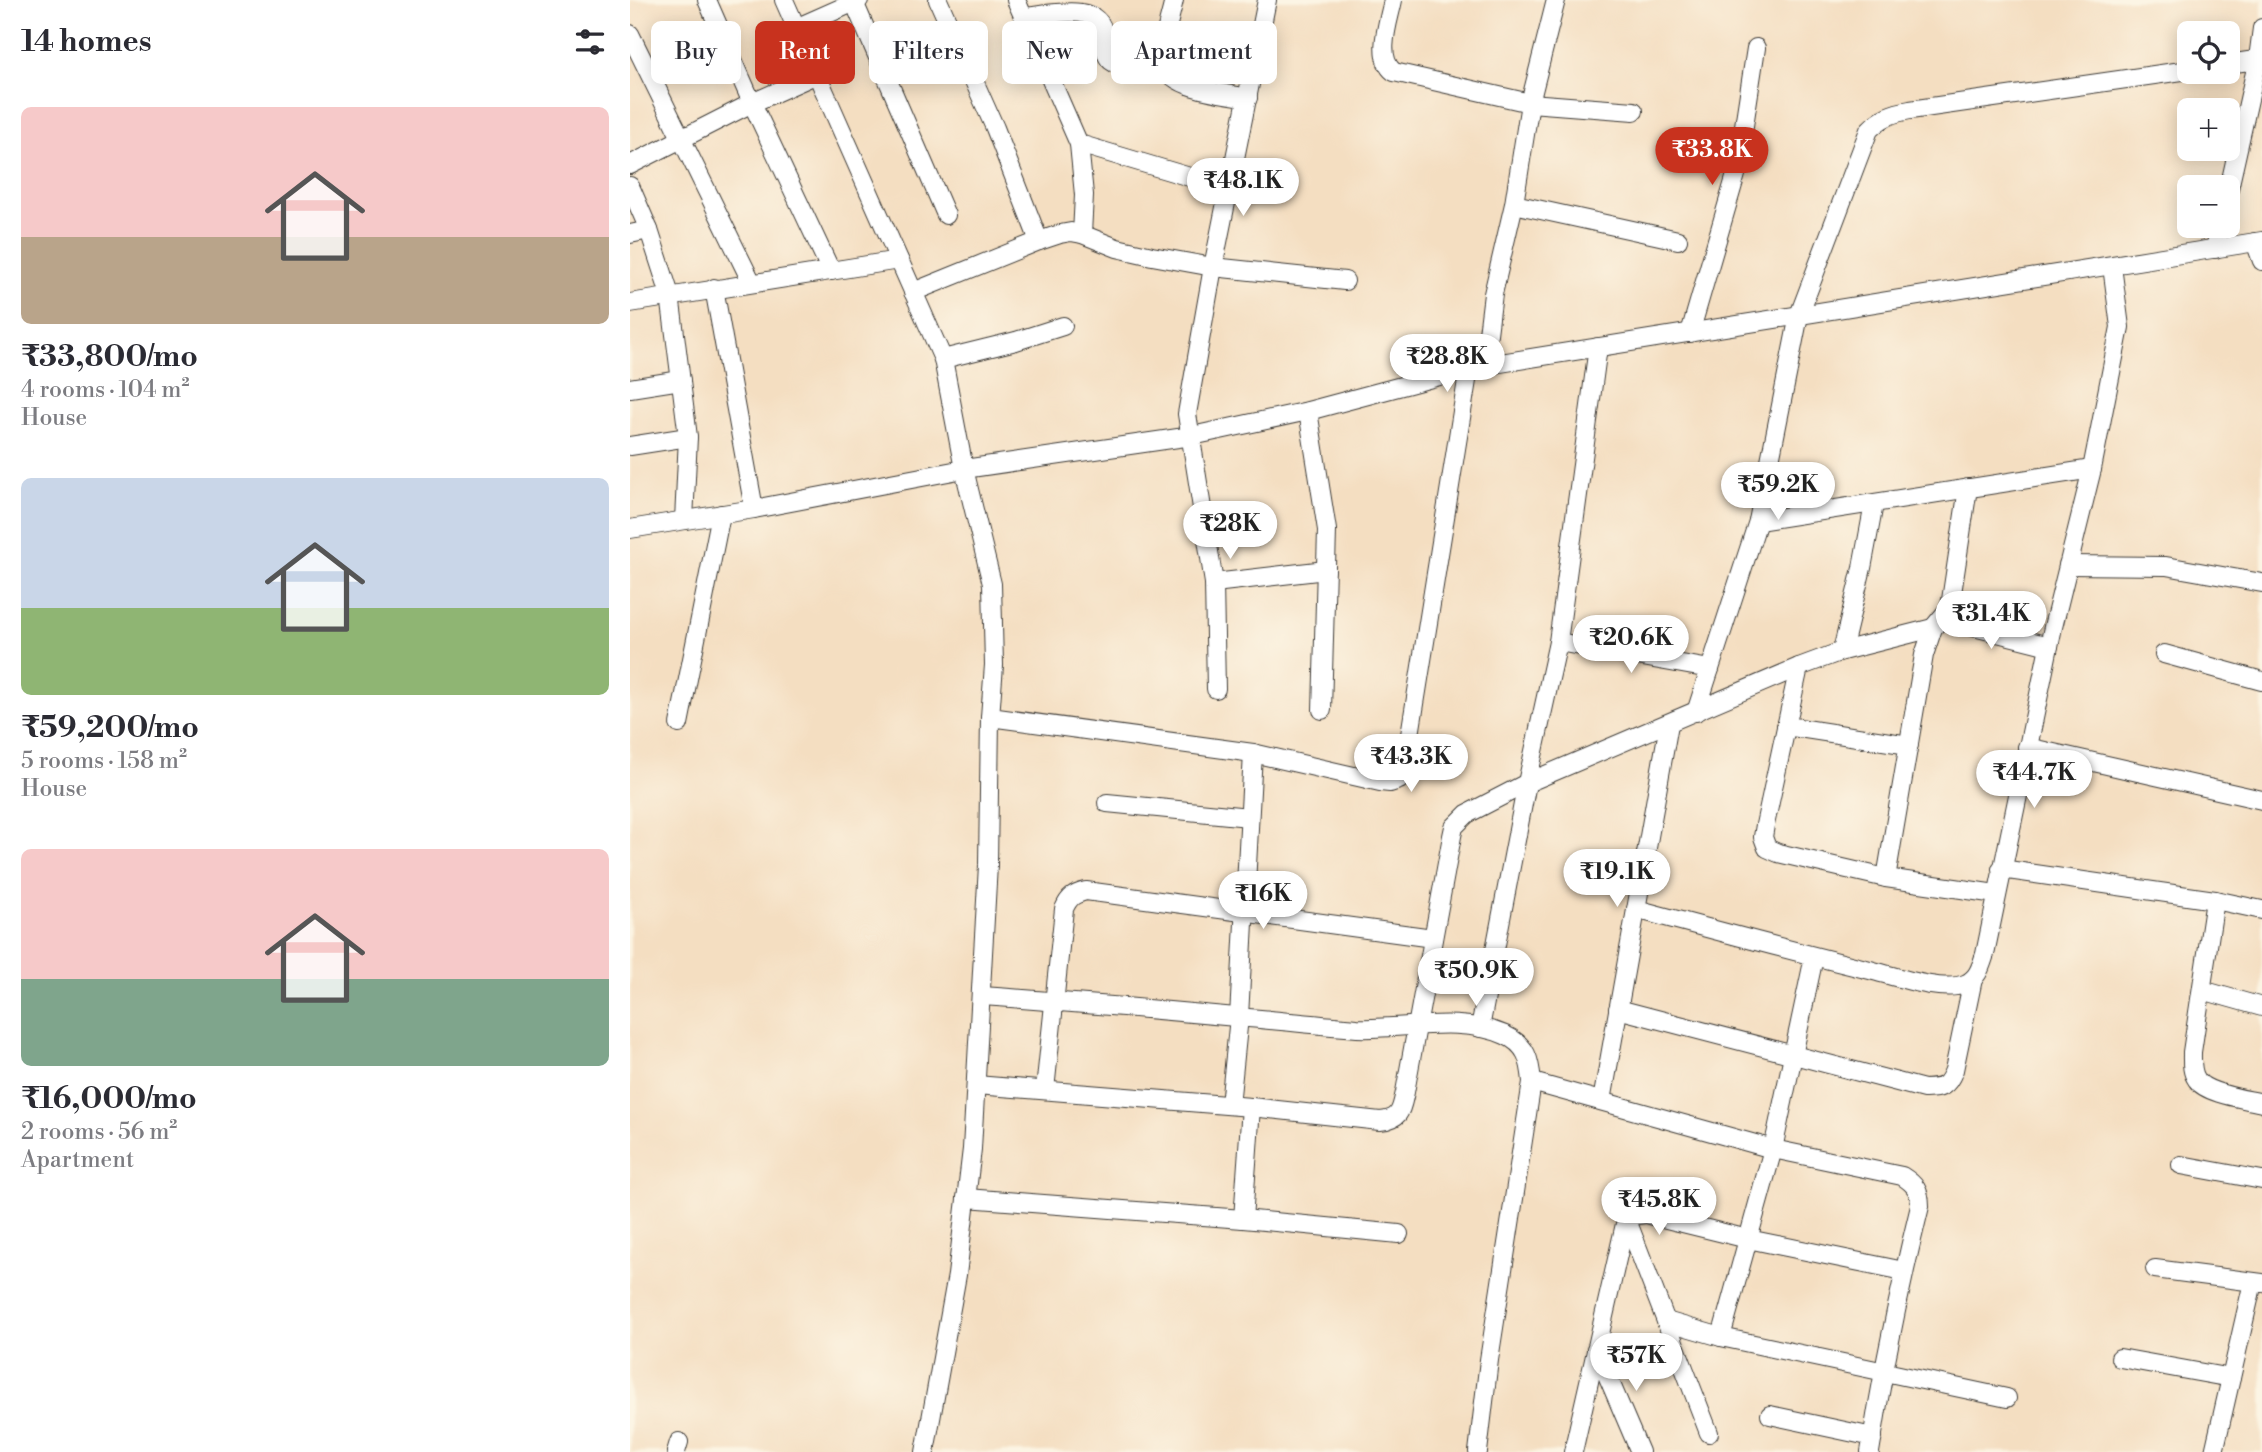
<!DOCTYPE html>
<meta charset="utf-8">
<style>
body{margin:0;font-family:"Libre Bodoni",serif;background:#f7f7f7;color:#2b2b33;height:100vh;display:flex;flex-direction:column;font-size:26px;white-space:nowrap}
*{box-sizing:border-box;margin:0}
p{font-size:23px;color:#7c7c81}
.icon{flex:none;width:38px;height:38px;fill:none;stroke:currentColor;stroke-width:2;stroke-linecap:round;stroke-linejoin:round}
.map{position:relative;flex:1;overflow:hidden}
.side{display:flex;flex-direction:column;background:#fff;width:630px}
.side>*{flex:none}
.top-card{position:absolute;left:21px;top:21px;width:665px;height:63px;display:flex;gap:14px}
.tools{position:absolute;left:1547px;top:21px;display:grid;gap:14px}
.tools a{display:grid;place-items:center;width:63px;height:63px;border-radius:10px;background:#fff;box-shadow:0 4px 18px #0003;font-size:35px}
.price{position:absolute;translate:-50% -60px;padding:0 16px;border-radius:24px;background:#fff;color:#222;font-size:23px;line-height:46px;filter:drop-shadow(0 2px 4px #0008)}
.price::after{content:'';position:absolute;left:50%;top:42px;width:21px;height:16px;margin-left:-10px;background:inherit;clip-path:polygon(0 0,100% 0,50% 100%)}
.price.on{background:#c8321e;color:#fff}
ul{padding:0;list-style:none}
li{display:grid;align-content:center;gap:14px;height:371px;padding:0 21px}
li span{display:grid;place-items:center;height:217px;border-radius:10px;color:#555}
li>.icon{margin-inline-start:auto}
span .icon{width:126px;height:126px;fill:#fffc;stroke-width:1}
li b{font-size:30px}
h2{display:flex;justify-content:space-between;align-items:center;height:84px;padding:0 21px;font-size:30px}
.pill{padding:0 24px;border-radius:10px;background:#fff;box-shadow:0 4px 18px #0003;font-size:24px;line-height:63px}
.pill.on{background:#c8321e;color:#fff}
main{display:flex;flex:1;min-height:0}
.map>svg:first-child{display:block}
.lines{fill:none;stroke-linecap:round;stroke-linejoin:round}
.minor-casing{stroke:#3c3935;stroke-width:20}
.minor{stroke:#fff;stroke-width:18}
</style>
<main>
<section class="side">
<h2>14 homes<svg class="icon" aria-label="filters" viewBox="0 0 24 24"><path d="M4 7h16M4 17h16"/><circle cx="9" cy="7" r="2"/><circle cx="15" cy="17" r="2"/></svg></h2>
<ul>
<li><span style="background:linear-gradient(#f6c9c9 60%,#b9a48a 0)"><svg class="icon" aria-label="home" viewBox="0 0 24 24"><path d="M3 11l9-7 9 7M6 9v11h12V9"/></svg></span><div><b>₹33,800/mo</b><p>4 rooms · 104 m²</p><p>House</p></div></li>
<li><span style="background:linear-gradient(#c9d6e8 60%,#8fb573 0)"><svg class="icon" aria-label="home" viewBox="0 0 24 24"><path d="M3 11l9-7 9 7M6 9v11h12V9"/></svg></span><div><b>₹59,200/mo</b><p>5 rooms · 158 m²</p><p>House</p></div></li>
<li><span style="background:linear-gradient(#f6c9c9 60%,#7fa58c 0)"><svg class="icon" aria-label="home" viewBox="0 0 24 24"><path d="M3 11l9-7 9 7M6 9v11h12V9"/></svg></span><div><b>₹16,000/mo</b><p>2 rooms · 56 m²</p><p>Apartment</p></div></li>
</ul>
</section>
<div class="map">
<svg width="1632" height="1452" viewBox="0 0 1632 1452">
<rect width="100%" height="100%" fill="#fcf5e5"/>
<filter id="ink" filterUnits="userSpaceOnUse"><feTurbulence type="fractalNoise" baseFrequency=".0143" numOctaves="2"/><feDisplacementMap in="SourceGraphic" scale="14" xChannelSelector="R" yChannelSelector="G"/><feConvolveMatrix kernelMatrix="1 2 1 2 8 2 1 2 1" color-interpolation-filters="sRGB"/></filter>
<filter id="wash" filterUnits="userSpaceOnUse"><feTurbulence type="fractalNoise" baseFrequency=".00686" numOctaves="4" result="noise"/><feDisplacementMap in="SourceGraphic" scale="28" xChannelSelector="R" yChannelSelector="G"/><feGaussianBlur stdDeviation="1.57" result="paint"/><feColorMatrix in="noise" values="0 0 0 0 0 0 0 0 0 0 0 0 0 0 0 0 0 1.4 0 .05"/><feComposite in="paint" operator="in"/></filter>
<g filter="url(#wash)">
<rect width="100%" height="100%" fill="#f4dec1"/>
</g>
<g filter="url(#ink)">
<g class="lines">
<g class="minor-casing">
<g id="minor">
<path d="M77 0 122 103 201 271"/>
<path d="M154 0 313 359 334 469 362 584 364 665 360 717 358 865 342 1149 327 1275 295 1452"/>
<path d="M308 0 365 128 409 241"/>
<path d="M386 0 449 144 454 195 452 234"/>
<path d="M544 0C540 19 532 40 533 60 535 89 595 93 618 98"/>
<path d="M763 0C759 21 745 57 764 72L900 103 1004 111"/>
<path d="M224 2 316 215"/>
<path d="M394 17C419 15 471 0 474 36 475 44 474 55 481 61 491 69 522 69 535 70"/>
<path d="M166 28 229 0"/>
<path d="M0 34 122 283"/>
<path d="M1598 64 1632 59"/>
<path d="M449 144 600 189"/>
<path d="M0 165 122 103 187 74"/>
<path d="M0 186 19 230 40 295 58 437 54 520"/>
<path d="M1598 193 1628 59 1632 28"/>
<path d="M884 204 1048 240"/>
<path d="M0 234 19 230"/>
<path d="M1625 242 1632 261"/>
<path d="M1585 249 1590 226"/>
<path d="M84 288 124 509"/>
<path d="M283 292 409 241 430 234 441 232 452 234 487 248 522 256 583 267 715 281"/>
<path d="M0 303 269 260"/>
<path d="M1060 333 1107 171 1126 48"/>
<path d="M313 359 386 341 433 326"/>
<path d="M0 388 51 380"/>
<path d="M678 411 697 530 692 710"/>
<path d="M0 446 58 437"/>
<path d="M1128 521 1462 469"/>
<path d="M0 529 124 509 334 469 562 436 678 411 839 368 1632 241"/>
<path d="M1438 565 1536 566 1632 583"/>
<path d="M584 583 696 570"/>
<path d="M1312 619 1419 646"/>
<path d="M928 642 1080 669"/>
<path d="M1212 651 1232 568 1244 504"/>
<path d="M1534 654 1632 681"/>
<path d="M1169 667 1135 825 1133 837 1137 848 1148 853 1256 878 1366 894"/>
<path d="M586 689 584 583 557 414 583 267 637 0"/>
<path d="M1066 712 1128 521 1169 315 1239 130C1252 117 1262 113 1280 110L1559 70"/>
<path d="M360 717 623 753 750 782 760 783 769 780 775 766 839 368 858 334 863 294 884 204 900 103 926 0"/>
<path d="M49 724 91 514"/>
<path d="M1156 726 1279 745"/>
<path d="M1397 747 1632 800"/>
<path d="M477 803 619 817"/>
<path d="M1371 869 1585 900 1632 910"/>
<path d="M1256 878 1294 655 1303 628 1318 610 1321 600 1338 488"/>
<path d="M1585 900 1562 1052C1562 1062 1561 1072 1567 1080 1576 1094 1616 1099 1632 1103"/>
<path d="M1006 909C1084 930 1162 951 1240 970 1264 976 1312 993 1335 984 1348 979 1351 966 1355 954L1423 627 1462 469 1490 327 1482 266"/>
<path d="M1572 990 1632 1007"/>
<path d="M352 996C436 1002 521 1009 606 1017 646 1020 687 1025 727 1028 775 1030 829 1015 875 1035 897 1045 900 1060 902 1082L859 1360 848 1452"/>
<path d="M988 1009 1294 1089C1312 1088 1317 1088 1324 1070L1343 979"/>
<path d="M850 1028 897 783 928 642 968 347"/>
<path d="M902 1082 1143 1149 1272 1176C1285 1184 1290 1191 1290 1206 1270 1287 1253 1369 1240 1452"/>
<path d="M346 1085 621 1107 750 1121C771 1119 771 1110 775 1092L822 836 824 827 837 814 897 783 1169 667 1212 651 1303 628"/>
<path d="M415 1090 434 909C439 897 444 894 456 891L803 938"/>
<path d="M972 1101 1039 724"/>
<path d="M600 1105 609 1017 623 753"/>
<path d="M1551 1165 1632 1180"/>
<path d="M336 1198 613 1219 769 1234"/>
<path d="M613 1219 621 1107"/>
<path d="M997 1220 1079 1433"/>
<path d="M1525 1269 1632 1283"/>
<path d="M1036 1321 1091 1337 1377 1398"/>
<path d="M1091 1337 1143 1149 1184 957"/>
<path d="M966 1349 1010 1452"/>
<path d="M1490 1358 1601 1378"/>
<path d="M1140 1415 1243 1437"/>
<path d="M46 1452 49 1442"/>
<path d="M943 1452 995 1224 1000 1216 1016 1214 1118 1239 1274 1271"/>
<path d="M1584 1452 1623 1282"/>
</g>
</g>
<use href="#minor" class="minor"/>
</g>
</g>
</svg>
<div class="tools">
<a><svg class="icon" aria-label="locate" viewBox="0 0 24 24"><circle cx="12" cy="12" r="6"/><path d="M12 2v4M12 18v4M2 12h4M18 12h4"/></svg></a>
<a>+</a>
<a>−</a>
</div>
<b class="price on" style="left:1082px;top:187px">₹33.8K</b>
<b class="price" style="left:613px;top:218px">₹48.1K</b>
<b class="price" style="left:817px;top:394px">₹28.8K</b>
<b class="price" style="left:1148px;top:522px">₹59.2K</b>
<b class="price" style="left:600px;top:561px">₹28K</b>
<b class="price" style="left:1361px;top:651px">₹31.4K</b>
<b class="price" style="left:1001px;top:675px">₹20.6K</b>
<b class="price" style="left:781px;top:794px">₹43.3K</b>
<b class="price" style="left:1404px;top:810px">₹44.7K</b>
<b class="price" style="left:987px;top:909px">₹19.1K</b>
<b class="price" style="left:633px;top:931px">₹16K</b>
<b class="price" style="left:846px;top:1008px">₹50.9K</b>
<b class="price" style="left:1029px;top:1237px">₹45.8K</b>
<b class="price" style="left:1006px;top:1393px">₹57K</b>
<div class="top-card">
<a class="pill">Buy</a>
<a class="pill on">Rent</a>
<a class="pill">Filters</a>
<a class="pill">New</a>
<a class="pill">Apartment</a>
</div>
</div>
</main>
